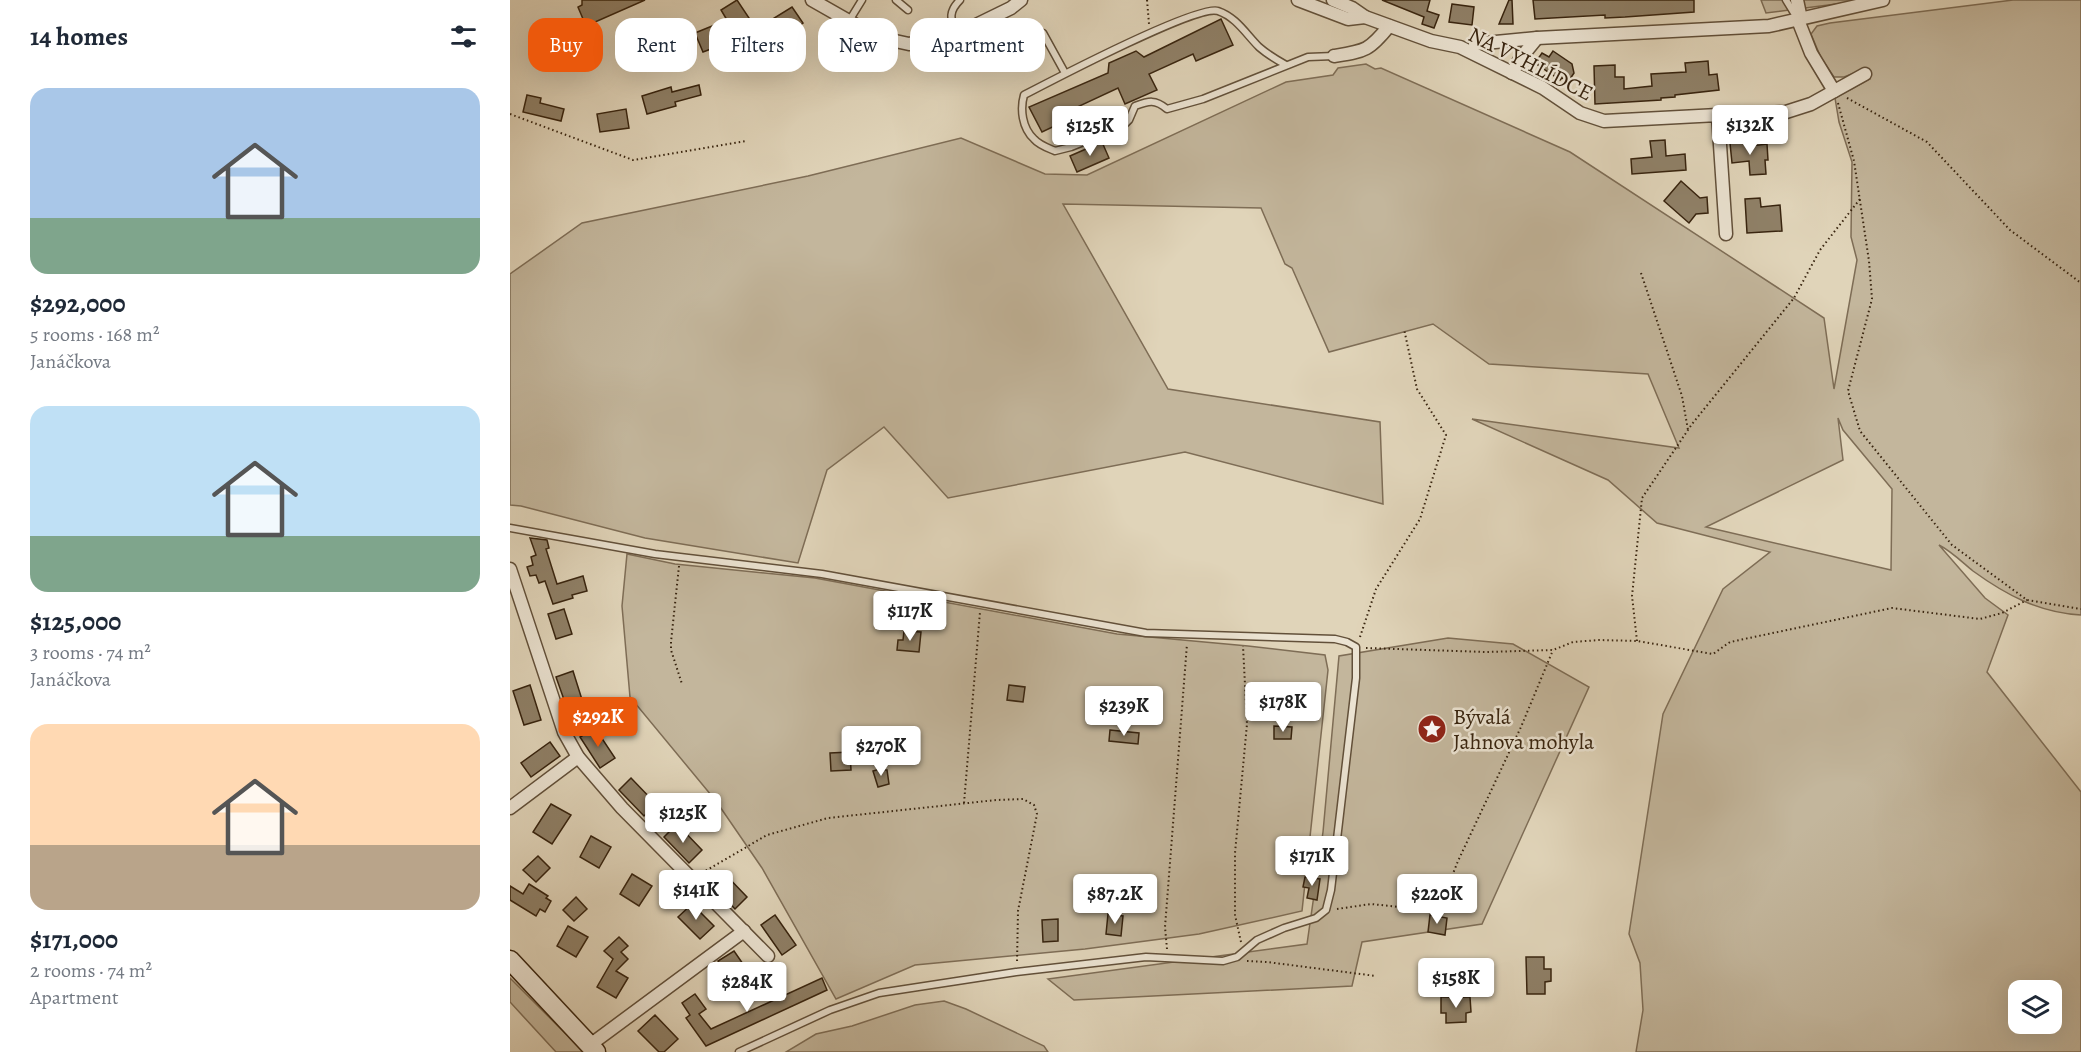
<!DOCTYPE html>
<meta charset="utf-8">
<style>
body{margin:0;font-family:Alegreya,serif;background:#f2f2f3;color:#1f2937;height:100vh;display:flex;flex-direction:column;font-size:22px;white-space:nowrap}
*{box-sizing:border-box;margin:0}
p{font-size:20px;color:#747a83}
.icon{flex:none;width:33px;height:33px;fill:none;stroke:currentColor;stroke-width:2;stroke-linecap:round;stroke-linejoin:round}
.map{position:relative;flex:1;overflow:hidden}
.drawer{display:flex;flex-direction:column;background:#fff;width:510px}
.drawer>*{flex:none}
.top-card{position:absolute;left:18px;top:18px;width:570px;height:54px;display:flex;gap:12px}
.fabs{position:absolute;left:1498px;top:980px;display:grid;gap:12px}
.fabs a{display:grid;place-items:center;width:54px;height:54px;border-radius:12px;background:#fff;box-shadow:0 6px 24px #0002;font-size:30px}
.price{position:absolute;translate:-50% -51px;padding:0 14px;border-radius:6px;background:#fff;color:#222;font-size:20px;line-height:39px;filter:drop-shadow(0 2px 3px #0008)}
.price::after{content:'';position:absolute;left:50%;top:36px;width:18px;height:14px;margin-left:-9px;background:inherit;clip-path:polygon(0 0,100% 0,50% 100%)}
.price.current{background:#ea580c;color:#fff}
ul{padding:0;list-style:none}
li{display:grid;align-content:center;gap:12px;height:318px;padding:0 30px}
li span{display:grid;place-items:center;height:186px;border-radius:18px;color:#555}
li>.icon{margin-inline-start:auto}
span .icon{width:108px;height:108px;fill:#fffc;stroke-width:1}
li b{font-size:26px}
h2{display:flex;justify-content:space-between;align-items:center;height:72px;padding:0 30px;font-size:26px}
.chip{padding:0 21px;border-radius:18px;background:#fff;box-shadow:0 6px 24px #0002;font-size:21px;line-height:54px}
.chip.current{background:#ea580c;color:#fff}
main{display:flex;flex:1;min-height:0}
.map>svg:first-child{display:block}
.green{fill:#c3b69c;stroke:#7e6d56;stroke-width:1.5;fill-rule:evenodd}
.building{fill:#8f8067;stroke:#38240f;stroke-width:1.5}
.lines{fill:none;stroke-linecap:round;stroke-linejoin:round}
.lane-casing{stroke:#62503a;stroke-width:9}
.street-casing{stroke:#62503a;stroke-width:15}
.secondary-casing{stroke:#38240f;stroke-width:21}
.path{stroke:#38240f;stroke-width:2;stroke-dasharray:1.5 3;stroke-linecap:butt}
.lane{stroke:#ebe3d2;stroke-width:6}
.street{stroke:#ebe3d2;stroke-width:12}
.secondary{stroke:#ebe3d2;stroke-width:18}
.labels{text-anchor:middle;stroke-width:5;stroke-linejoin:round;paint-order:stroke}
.street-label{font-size:22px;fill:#38240f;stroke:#ebe3d2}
.poi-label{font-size:22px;fill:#38240f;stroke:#ebe3d2;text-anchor:start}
</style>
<main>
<section class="drawer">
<h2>14 homes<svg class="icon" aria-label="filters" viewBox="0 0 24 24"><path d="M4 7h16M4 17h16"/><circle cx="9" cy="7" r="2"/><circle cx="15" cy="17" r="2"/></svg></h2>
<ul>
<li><span style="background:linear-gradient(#a9c7e8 70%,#7fa58c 0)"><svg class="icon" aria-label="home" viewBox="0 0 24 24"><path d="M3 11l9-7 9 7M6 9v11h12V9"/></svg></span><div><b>$292,000</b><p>5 rooms · 168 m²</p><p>Janáčkova</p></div></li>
<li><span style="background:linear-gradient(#bfe0f5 70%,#7fa58c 0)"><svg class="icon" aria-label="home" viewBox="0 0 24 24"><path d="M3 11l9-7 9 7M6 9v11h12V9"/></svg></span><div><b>$125,000</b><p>3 rooms · 74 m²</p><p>Janáčkova</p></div></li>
<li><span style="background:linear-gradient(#ffd9b3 65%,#b9a48a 0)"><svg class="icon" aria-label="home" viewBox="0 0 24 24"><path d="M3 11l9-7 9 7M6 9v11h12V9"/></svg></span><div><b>$171,000</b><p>2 rooms · 74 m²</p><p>Apartment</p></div></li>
</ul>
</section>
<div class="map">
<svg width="1571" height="1052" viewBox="0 0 1571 1052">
<rect width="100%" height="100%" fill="#e0d4b9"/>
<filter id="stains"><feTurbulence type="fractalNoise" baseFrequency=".00333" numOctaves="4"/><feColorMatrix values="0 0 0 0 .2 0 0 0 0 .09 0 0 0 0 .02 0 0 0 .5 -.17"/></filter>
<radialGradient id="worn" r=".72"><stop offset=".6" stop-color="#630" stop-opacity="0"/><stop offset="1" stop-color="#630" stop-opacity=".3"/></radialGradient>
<g class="green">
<path d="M1251 0H1357L1256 13Z"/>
<path d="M1503 0H1571V615C1530 613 1496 595 1463 571 1452 562 1441 551 1429 545L1475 598 1498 615 1477 672 1571 792V1052H1126L1133 1010 1130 963 1119 934 1153 714 1213 589 1260 552 1147 523 1098 480 962 419 1169 448 1138 374 979 364 923 324 819 352 782 268 775 264 751 208 553 204 658 389 870 422 873 504 675 452 438 498 374 427 317 470 288 563 135 538 11 506 0 505V274L72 223 298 176 451 138 535 174 577 175 776 82 823 75 828 68 856 64 865 69 871 68 1060 152 1314 318 1324 389 1347 260 1341 237 1342 162 1329 122 1325 98 1360 79 1355 69 1334 77H1324L1311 58 1301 34 1307 26 1320 23ZM1328 418 1333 430 1382 489 1381 570 1196 527 1333 460ZM1509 990H1542V1023H1509Z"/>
<path d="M117 554 165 564 305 578 607 634 738 646 815 655 818 670 792 911 689 934 575 949 405 965 326 999 252 868 206 801 120 697 112 606Z"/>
<path d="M938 638 1003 644 1079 687 972 924 852 942 842 986 564 1000 538 979 797 944 813 832 829 656Z"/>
<path d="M0 978 74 1052H46L0 1002Z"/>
<path d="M434 1001 456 1009 534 1046 538 1052H276L306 1034 342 1026 405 1005Z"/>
</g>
<g class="building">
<path d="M72 0H135L76 26 68 7 72 5Z"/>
<path d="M227 0 241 21 212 38 214 48 203 53 201 49 193 52 185 33 217 20 211 10Z"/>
<path d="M872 0H920L917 11 929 15 924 28 912 24 914 17Z"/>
<path d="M999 0H1002L1003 24H989Z"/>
<path d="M1023 0H1184V12L1115 17 1095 18V15L1025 19Z"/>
<path d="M942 4 964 7 962 25 939 22Z"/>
<path d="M282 7 293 23 272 37 261 20Z"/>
<path d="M513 19 526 33 512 45 500 32Z"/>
<path d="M711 19 723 45 686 61 683 54 639 74 647 90 615 104 608 88 565 108 568 115 532 132 519 107 598 73 599 63 626 51 634 57Z"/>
<path d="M119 26 129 50 144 43 151 61 125 70 113 28Z"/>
<path d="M1043 51 1062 64 1064 73 1058 82 1052 78 1050 80 1025 63 1032 53 1039 57Z"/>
<path d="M1198 61 1199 75 1207 74 1209 90 1165 95V97L1151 98V100L1085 104 1084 66 1105 65V77H1114V89L1142 86 1141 74 1176 72 1175 63Z"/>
<path d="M189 85 191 95 165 102 166 106 137 114 132 96 161 87 162 92Z"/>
<path d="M17 95 31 98 30 103 54 109 51 121 13 112Z"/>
<path d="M116 109 119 128 90 132 87 114Z"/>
<path d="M1155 140 1156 156 1175 154 1176 170 1122 174 1121 159 1142 157 1140 141Z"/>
<path d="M1241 140V146L1257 144 1258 160H1255L1256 174 1240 175 1239 161 1222 163 1220 143H1227V141Z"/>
<path d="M592 142 599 158 567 172 560 156Z"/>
<path d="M1171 181 1190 198 1197 197 1198 213 1186 214 1179 223 1154 201Z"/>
<path d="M1250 198 1251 207 1270 205 1272 231 1237 233 1235 199Z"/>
<path d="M20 538 37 540 39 548 36 549 47 584 73 576 77 591 62 595 63 598 43 604 35 581 29 583 26 575 20 576 17 567 23 565 21 557 26 555Z"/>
<path d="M54 609 62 634 46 639 38 614Z"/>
<path d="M394 631 411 632 409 652 387 650 388 640H393Z"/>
<path d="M63 671 74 706 58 711 46 677Z"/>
<path d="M20 685 31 720 14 725 3 691Z"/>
<path d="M499 685 515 687 513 702 497 700Z"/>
<path d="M764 726 782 727 781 739H764Z"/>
<path d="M85 728 105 758 90 768 70 737Z"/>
<path d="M600 730 629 733 628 744 599 741Z"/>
<path d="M40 742 50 756 21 777 11 763Z"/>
<path d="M340 752 341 770 321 771 320 753Z"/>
<path d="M374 768 375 770H377L379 784 368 787 363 771Z"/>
<path d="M121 778 146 804 134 816 109 790Z"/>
<path d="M41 804 61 815 42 844 23 832Z"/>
<path d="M167 824 192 850 179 863 154 837Z"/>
<path d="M81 836 101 847 89 868 70 857Z"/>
<path d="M28 856 40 868 26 882 13 870Z"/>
<path d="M212 871 237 897 225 909 200 883Z"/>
<path d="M122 874 142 886 129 906 110 894Z"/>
<path d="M795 877 810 879 807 900 797 898 799 888 793 887Z"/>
<path d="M19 884 38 896 36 898 41 901 35 912 30 909 26 916 0 900V886L13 894Z"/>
<path d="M66 897 77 909 64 921 53 910Z"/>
<path d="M182 904 204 926 190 939 168 917Z"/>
<path d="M598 914 613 916 611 936 596 934Z"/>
<path d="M265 915 286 945 272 955 251 925Z"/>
<path d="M920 915 937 918 935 935 918 932Z"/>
<path d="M548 919V941L533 942 532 920Z"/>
<path d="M58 926 78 937 66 957 47 946Z"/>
<path d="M109 937 118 946 111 952 118 959 106 971 118 978 106 998 87 987 103 959 94 951Z"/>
<path d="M224 951 242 977 226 987 208 961Z"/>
<path d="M1016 957H1034V969H1041V981L1035 982V994H1017Z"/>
<path d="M312 978 317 990 196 1046 176 1018 180 1015 172 1003 185 994 196 1009 189 1014 201 1029Z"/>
<path d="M931 997H960L961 1012 956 1013V1022L936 1023V1013H931Z"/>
<path d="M145 1015 168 1039 154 1052H149L128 1031Z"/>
</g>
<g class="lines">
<g class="lane-casing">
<g id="lane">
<path d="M386 0 398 10"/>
<path d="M1276 0 1287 18"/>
<path d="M339 21 352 0"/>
<path d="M445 32C440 18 439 11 450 0"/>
<path d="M533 33 555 73"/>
<path d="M776 65C767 60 757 54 749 47 736 34 726 17 708 11 688 4 541 81 514 95 510 109 512 128 524 139 529 145 538 148 545 151L561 147 613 126 619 120 625 106C639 101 645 99 657 109L693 99 798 57 824 56"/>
<path d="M0 528 145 554 312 574 636 633 825 639 837 642 846 647V678L821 890 816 910 806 918 774 928 747 940 727 957 713 961 636 957 506 972 369 993 320 1010 229 1052"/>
</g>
</g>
<g class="street-casing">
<g id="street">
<path d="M302 0 367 37 399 44 456 30 501 8 511 0"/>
<path d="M788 0 838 19 855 17"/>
<path d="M823 0 842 8 855 17 921 41 950 47 1033 88 1070 113 1094 121 1208 115 1216 234"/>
<path d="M1287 0 1291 19"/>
<path d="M1288 20 1301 53 1324 91"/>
<path d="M965 44 1027 38 1259 26 1373 0"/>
<path d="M824 56C855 51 859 51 879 26"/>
<path d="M1002 73 1010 59 1027 38"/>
<path d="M1208 115 1276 112 1301 104 1355 74"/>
<path d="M0 569 54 732 68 757 112 808 258 956"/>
<path d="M0 808 68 757"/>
<path d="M80 1045 234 931"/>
</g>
</g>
<g class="secondary-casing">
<path id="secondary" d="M0 960 86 1052"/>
</g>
<g class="path">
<path d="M637 0 639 24"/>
<path d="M1337 98 1417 142 1500 230 1571 283"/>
<path d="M1328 103 1344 161 1359 261 1362 299 1338 391 1350 431 1442 545 1517 600 1571 609"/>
<path d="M0 114 123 160 236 141"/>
<path d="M1131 273 1172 396 1178 430"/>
<path d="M169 566 161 642V650L172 684"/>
<path d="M850 637 866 589 910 519 936 435 907 389 894 329"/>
<path d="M1127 641 1122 596 1132 498 1182 424 1284 298 1310 250 1350 199"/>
<path d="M856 648 976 652 1043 650 1063 642 1089 640 1127 641 1203 654 1220 642 1382 608 1470 619 1492 613 1517 600"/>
<path d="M454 803 470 612"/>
<path d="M192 873 257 835 318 818 486 800 513 799 524 805 527 814 508 911 507 963"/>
<path d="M827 909 861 904 928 911 948 861 1011 727 1043 650"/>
<path d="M731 942 725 915V853L737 724 733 646"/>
<path d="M657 949 655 927 677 644"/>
<path d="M737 961 757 962 866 976"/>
</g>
<use href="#lane" class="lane"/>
<use href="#street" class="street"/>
<use href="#secondary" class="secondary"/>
</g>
<defs>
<g id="sight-disc" transform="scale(1.5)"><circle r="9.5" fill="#8f2418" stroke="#ebe3d2"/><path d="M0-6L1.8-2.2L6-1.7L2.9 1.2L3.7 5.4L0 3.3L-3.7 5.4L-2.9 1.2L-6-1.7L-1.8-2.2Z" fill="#fff"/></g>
</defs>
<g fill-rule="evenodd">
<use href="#sight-disc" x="922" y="729"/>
</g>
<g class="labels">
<g class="street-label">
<text transform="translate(1021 63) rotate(27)" y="8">NA VYHLÍDCE</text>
</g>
<g class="poi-label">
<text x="943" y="724">Bývalá<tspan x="943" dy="25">Jahnova mohyla</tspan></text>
</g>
</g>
<rect width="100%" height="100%" filter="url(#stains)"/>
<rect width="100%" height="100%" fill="url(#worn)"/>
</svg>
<div class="fabs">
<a><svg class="icon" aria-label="layers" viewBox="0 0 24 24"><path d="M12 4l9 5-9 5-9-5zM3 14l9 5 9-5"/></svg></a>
</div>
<b class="price" style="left:1240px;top:156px">$132K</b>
<b class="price" style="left:580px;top:157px">$125K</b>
<b class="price" style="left:400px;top:642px">$117K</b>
<b class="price" style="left:773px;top:733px">$178K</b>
<b class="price" style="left:614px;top:737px">$239K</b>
<b class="price current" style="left:88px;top:748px">$292K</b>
<b class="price" style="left:371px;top:777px">$270K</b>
<b class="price" style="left:173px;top:844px">$125K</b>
<b class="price" style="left:802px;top:887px">$171K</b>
<b class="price" style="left:186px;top:921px">$141K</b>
<b class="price" style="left:605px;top:925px">$87.2K</b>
<b class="price" style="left:927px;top:925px">$220K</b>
<b class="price" style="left:946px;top:1009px">$158K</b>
<b class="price" style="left:237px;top:1013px">$284K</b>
<div class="top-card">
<a class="chip current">Buy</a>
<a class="chip">Rent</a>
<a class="chip">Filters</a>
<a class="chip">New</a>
<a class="chip">Apartment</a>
</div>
</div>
</main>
